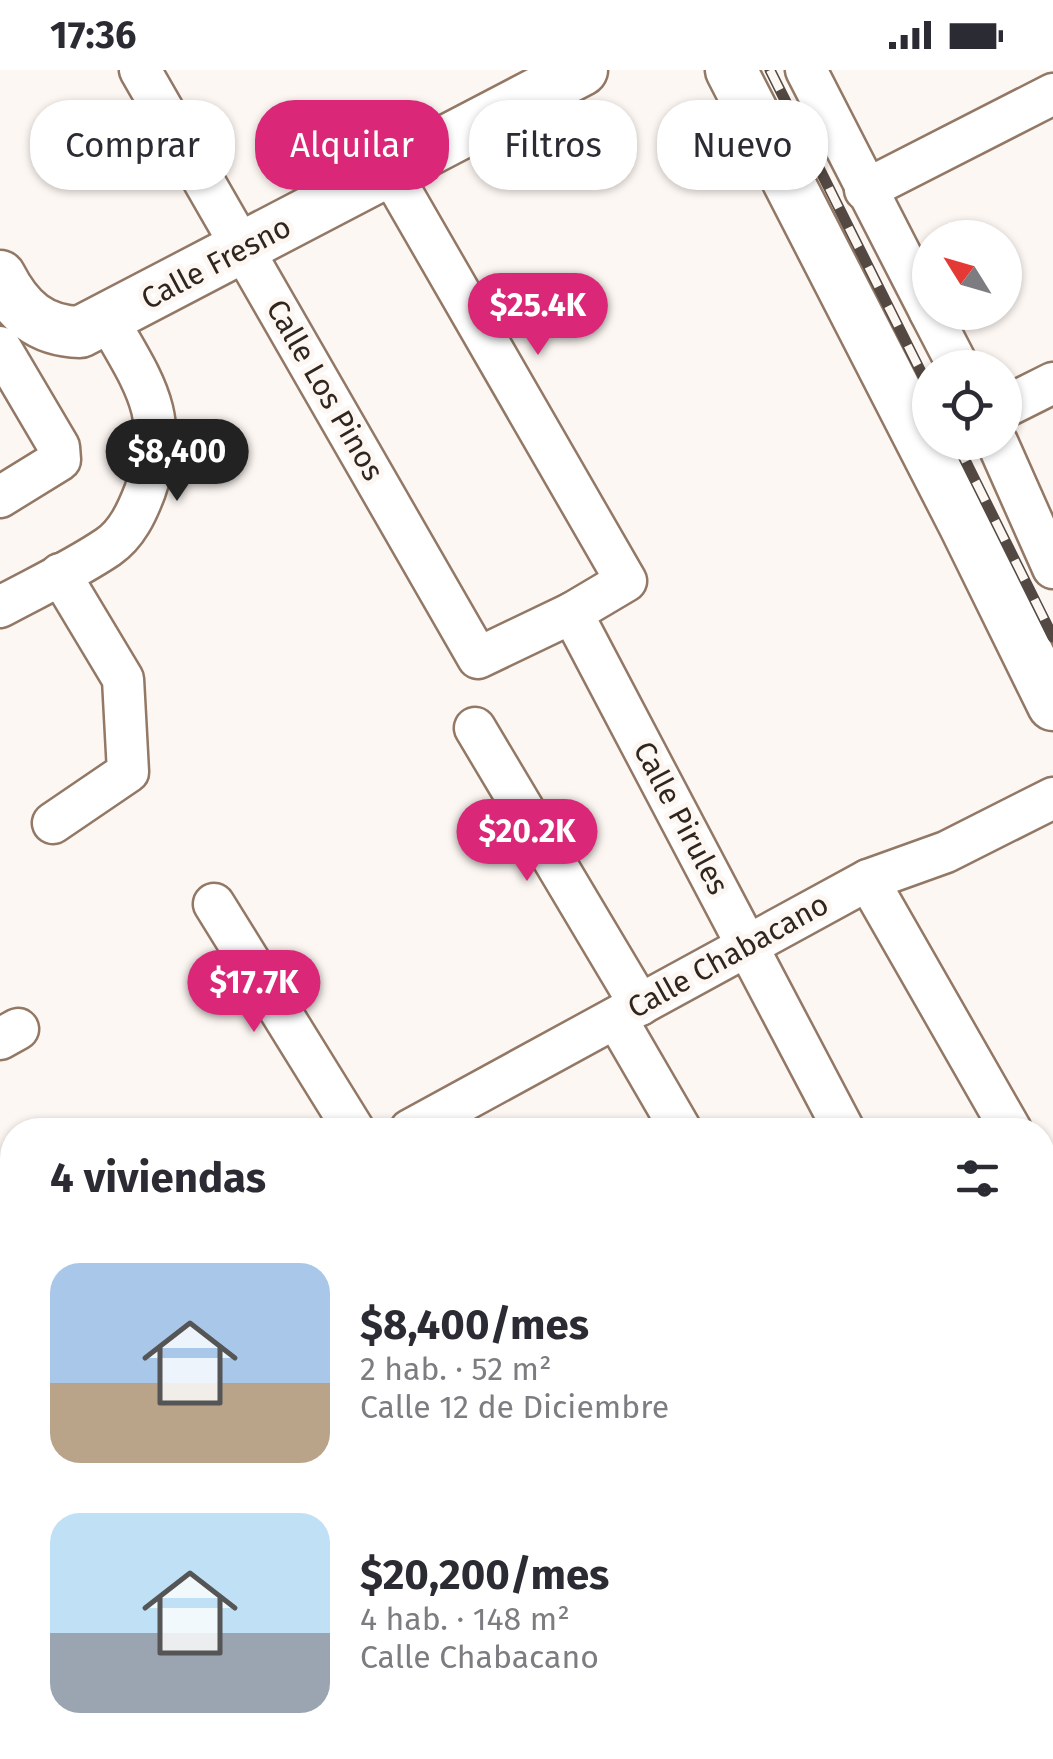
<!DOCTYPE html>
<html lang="es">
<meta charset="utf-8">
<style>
body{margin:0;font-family:"Fira Sans",sans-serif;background:#f7f7f7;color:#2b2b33;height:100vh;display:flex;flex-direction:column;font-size:38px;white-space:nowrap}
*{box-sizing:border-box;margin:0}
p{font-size:32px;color:#7c7c81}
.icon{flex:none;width:55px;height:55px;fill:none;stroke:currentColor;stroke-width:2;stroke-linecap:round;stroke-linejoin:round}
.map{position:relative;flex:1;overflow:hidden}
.side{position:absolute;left:0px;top:1048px;width:1055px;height:642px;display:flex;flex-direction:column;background:#fff;border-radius:40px 40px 0 0;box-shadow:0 2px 8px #0004}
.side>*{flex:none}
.hud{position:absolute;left:30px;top:30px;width:995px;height:90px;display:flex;gap:20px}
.needle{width:65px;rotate:307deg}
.controls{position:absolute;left:912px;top:150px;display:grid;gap:20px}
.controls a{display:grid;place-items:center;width:110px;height:110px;border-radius:50%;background:#fff;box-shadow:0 2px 8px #0004;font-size:50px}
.price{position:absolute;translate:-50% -85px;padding:0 22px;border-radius:35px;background:#db2777;color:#fff;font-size:32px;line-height:65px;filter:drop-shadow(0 2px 5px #0008)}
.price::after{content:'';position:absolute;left:50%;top:60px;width:30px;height:22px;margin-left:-15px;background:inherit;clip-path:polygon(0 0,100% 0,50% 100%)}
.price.on{background:#222;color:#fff}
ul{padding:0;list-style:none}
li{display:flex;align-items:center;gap:30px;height:250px;padding:0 50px}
li span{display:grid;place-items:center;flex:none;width:280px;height:200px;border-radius:30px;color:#555}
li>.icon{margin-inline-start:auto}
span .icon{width:120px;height:120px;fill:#fffc;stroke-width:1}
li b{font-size:42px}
h2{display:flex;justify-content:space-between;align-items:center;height:120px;padding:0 50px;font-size:42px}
.chip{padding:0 35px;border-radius:40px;background:#fff;box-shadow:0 2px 8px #0004;font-size:35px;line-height:90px}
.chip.on{background:#db2777;color:#fff}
.status{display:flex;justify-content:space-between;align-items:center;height:70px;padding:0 50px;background:#fff;direction:ltr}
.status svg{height:28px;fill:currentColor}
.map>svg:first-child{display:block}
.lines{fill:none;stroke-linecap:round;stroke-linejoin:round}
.minor-casing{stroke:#927865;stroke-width:45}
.major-casing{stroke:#927865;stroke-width:55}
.minor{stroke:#fff;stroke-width:40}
.major{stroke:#fff;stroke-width:50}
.rail-casing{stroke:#534942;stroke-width:11}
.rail{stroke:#fdf7f3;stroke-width:8;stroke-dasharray:22;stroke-linecap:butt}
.labels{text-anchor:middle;stroke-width:10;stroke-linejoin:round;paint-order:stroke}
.street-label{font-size:30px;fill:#31261e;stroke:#fdf7f3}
</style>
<div class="status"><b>17:36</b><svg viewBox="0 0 49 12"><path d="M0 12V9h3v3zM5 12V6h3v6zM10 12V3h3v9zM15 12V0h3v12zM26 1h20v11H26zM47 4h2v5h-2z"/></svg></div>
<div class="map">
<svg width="1053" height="1689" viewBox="0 0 1053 1689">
<rect width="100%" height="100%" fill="#fdf7f3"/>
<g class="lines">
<g class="minor-casing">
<g id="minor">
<path d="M140 0 478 588 572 543 626 511 389 100"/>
<path d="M806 0 930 242"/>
<path d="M865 120 1053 24"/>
<path d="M930 242 959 298"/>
<path d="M0 277 59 377 60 390 0 427"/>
<path d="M1005 337 1053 313"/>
<path d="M997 372 1053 498"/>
<path d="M0 537C35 518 74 500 108 477 127 464 137 442 145 421 172 347 143 312 108 250"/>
<path d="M572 543 844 1060"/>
<path d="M475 658 640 935"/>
<path d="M53 753 128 702 123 609 60 504"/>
<path d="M868 810 1011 1060"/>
<path d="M214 834 354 1060"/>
<path d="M616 948 681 1060"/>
<path d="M0 969 18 959"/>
<path d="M410 1060 868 810 946 782 1053 728"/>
<path d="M1042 1116 1053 1134"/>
<path d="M1042 1227 1053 1222"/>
<path d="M0 1293 12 1286"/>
<path d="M1042 1318 1053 1346"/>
<path d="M130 1689 148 1678"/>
</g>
</g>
<g class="major-casing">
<g id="major">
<path d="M731 0 965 456 1053 635"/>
<path d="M0 206C18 241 40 261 80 262L582 0"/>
</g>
</g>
<use href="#minor" class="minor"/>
<use href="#major" class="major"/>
<g class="rail-casing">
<g id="rail">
<path d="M770 0 930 320"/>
<path d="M956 372 1053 567"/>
</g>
</g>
<use href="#rail" class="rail"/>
</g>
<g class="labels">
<g class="street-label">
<text transform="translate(216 193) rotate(-28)" y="10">Calle Fresno</text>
<text transform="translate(325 320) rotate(60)" y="10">Calle Los Pinos</text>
<text transform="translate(681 748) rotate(62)" y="10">Calle Pirules</text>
<text transform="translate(728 886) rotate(-29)" y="10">Calle Chabacano</text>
</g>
</g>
</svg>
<div class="controls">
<a><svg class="needle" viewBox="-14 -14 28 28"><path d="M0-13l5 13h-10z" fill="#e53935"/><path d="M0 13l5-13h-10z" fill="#7c7c81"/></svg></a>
<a><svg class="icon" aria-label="locate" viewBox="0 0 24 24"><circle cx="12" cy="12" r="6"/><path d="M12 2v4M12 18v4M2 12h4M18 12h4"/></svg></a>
</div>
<b class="price" style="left:538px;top:288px">$25.4K</b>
<b class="price on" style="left:177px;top:434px">$8,400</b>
<b class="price" style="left:527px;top:814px">$20.2K</b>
<b class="price" style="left:254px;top:965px">$17.7K</b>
<div class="hud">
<a class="chip">Comprar</a>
<a class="chip on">Alquilar</a>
<a class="chip">Filtros</a>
<a class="chip">Nuevo</a>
</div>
<section class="side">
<h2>4 viviendas<svg class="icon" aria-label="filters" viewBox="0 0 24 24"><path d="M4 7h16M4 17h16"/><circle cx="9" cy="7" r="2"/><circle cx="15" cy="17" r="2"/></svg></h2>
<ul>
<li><span style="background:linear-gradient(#a9c7e8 60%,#b9a48a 0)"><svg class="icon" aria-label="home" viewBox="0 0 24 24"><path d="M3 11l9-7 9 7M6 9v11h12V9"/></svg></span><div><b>$8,400/mes</b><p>2 hab. · 52 m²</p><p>Calle 12 de Diciembre</p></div></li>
<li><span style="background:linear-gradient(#bfe0f5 60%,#9aa5b1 0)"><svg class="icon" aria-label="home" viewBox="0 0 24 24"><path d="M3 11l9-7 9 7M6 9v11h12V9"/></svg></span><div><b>$20,200/mes</b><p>4 hab. · 148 m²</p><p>Calle Chabacano</p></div></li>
</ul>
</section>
</div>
